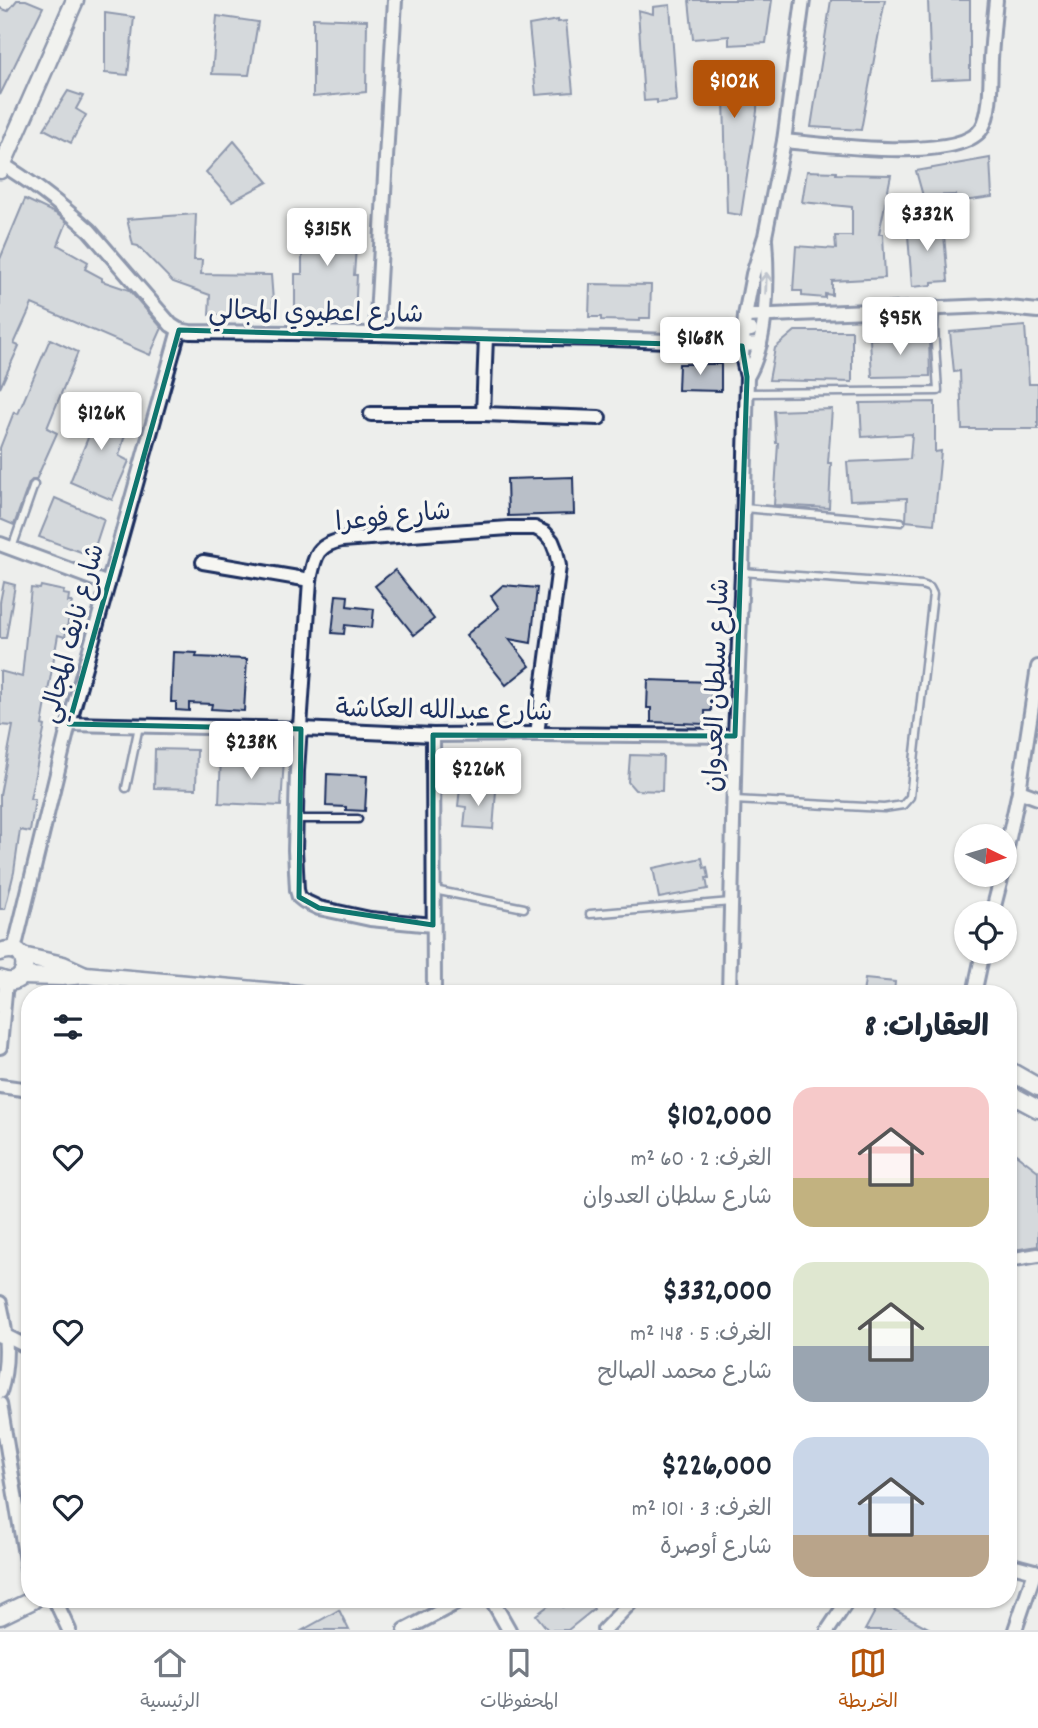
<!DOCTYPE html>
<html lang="ar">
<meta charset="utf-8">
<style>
body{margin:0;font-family:Dekko,"Playpen Sans Arabic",sans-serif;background:#f6f6f7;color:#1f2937;direction:rtl;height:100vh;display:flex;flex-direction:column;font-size:26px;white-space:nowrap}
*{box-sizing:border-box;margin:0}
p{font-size:23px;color:#747a83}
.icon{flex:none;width:38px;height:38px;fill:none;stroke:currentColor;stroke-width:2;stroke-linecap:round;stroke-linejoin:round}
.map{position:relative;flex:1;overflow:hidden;direction:ltr}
.drawer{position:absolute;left:21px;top:985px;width:996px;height:623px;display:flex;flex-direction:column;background:#fff;border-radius:28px;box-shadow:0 2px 5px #0004;direction:rtl}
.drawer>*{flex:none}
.needle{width:46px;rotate:95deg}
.buttons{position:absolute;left:954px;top:824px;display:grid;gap:14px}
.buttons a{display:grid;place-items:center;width:63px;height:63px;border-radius:50%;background:#fff;box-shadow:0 2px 5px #0004;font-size:35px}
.price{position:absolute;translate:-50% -60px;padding:0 16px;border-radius:7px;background:#fff;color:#222;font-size:23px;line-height:46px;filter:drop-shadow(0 2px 4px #0008)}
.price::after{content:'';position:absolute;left:50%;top:42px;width:21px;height:16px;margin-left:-10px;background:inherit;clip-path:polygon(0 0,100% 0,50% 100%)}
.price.selected{background:#b45309;color:#fff}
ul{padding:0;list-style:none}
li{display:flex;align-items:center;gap:21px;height:175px;padding:0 28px}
li span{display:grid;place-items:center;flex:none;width:196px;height:140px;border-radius:21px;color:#555}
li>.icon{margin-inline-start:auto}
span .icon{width:84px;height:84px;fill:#fffc;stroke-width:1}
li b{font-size:30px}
h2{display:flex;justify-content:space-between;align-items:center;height:84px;padding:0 28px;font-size:30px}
.dock{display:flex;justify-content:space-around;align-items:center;height:98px;border-top:2px solid #e0e1e3;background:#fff;font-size:19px;color:#747a83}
.dock a{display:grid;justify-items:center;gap:4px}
.dock .selected{color:#b45309}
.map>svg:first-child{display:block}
.building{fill:#b9bfc8;stroke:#1b2f5e;stroke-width:2}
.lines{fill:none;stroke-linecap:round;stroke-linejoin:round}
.service-casing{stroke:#1b2f5e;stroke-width:11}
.minor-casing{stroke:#1b2f5e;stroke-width:18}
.tertiary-casing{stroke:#1b2f5e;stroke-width:21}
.service{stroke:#f6f6f2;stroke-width:6}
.minor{stroke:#f6f6f2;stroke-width:12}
.tertiary{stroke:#f6f6f2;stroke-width:16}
.oneway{stroke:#8892a8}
.marked{fill:none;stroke:#0f766e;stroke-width:5;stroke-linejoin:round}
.labels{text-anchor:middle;stroke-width:7;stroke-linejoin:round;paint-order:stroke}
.street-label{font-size:26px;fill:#1b2f5e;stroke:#f6f6f2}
</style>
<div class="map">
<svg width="1038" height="1630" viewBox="0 0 1038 1630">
<rect width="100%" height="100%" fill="#edeeec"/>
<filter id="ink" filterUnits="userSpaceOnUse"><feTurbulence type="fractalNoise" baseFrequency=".0143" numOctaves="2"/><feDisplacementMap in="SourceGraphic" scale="14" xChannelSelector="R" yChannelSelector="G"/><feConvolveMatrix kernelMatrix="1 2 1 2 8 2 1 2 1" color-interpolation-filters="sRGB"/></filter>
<g filter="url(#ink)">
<g class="building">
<path d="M17 0H26L43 7 0 95V8L8 11Z"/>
<path d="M689 0H772L766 43 729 45V36L693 39Z"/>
<path d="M831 0H885L861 130 811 127Z"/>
<path d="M928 0H970V78L931 80Z"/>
<path d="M670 5 677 101 657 103V100L644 101 638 10 653 14V7Z"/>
<path d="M105 13 134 17 128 75 105 73Z"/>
<path d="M217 16 258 22 249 75 212 74Z"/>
<path d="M313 18 367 20 366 92 313 97Z"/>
<path d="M558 20V22L566 21 573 92 536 95 529 25Z"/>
<path d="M697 64H758L757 111 741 215 727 213 724 98H697Z"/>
<path d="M68 91 83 96 76 109 86 115 71 143 44 129Z"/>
<path d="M234 141 268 182 232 201 206 172Z"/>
<path d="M990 158 992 197 957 202 955 195 923 196 916 171Z"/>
<path d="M807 171 836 172V174L891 175 879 234H883L885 278 832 281V295L825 294V298L802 296V291H793L796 246 836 249 835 236H852V207L802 202Z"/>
<path d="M25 199 57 214 67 222 58 245 88 262 85 269 102 278V281L129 290 162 328 150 355 32 304 14 344 19 346 0 388V259Z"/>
<path d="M196 214 194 260H202L201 274 271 275 274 314 209 315 210 295 173 282 138 246 133 245 127 219Z"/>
<path d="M302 218 358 219 354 275H357L355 316 295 315V274H302Z"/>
<path d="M929 220 930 224 943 223 948 281 932 282V285L912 287 907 222Z"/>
<path d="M590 284 651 285 650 318H640V321L601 320V317H589Z"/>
<path d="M1025 326 1029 384H1038V429H962L960 371 954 372 950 332Z"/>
<path d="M795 331H852V382L769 380 775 348Z"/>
<path d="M929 337 930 376 872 377 870 339Z"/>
<path d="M50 339 78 352 47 428 57 433 36 480H32L29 483 14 525 0 519V448L14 412 18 414Z"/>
<path d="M679 364H721V391L678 390Z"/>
<path d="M935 402V452L941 451 934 524 906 521 907 498 850 500 847 462 910 459 912 434 862 437 860 403Z"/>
<path d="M82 405 130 417 119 456 129 461 112 500 70 482 90 433 78 429Z"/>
<path d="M832 409 828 463H831L829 508 774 505 778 443H776L774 411Z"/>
<path d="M573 477 574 514 508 516 507 479Z"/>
<path d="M55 498 104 519 92 556 39 537Z"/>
<path d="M395 570 434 619 414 635 375 586Z"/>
<path d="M4 582 15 585 6 638H0V602Z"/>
<path d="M503 585 537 588 531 643 509 639 530 666 506 685 466 635 499 608 491 596Z"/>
<path d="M41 586 64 591 63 594 69 595 68 602H72L65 637 58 635 42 725 45 726 30 799H35L30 832 20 830 14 872 5 909H0V795L13 726 0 725V671L22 677 31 588 40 589Z"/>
<path d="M336 595 348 596 347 606 374 609 372 628 345 625 344 634 332 633Z"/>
<path d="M173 652 197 653 196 657 247 659 244 711 211 709 212 704 189 703V711L176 710V702H171Z"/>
<path d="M648 680 712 682 711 711H705V724L651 722V708H647Z"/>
<path d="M155 749 197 750 196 789 154 788Z"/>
<path d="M630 755 663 756 662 791 635 790 628 782Z"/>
<path d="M221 756 284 759 281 806 219 803Z"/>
<path d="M327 774 367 776 365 811 346 810V807L326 806Z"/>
<path d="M460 788 496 791 493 829 464 827 466 807 458 806Z"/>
<path d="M702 858 704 868 707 867 709 878H706L708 889 659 898 653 868Z"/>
<path d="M865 979 895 982 894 994H863Z"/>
<path d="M1008 1148 1038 1171V1246L1008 1251Z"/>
<path d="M556 1600 563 1607 572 1600H587L594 1609 568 1630H548L536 1615Z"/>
<path d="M880 1602 932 1630H865Z"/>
<path d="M339 1610 349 1630H303Z"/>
</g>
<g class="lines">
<g class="service-casing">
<g id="service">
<path d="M747 393 938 391 934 328 935 309"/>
<path d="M744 508 901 522"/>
<path d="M12 548 34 485"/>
<path d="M126 788 139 726"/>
<path d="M734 800 884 808 903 805 910 797 933 594 930 588 922 585 742 572"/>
<path d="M296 819H358"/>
<path d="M434 890 524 908"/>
<path d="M590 914 731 902"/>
</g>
</g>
<g class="minor-casing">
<g id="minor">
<path d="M784 141C822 144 960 164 982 128 992 111 990 78 991 59 992 39 994 20 996 0"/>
<path d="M0 163C32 182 61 205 89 230L171 325 179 330 190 332 376 334 486 337 612 339 697 342 724 346 760 344"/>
<path d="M745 316 990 306 1038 311"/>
<path d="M376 334 395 0"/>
<path d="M697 342C715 334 731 332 751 330"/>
<path d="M747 377C768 343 768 280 765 240"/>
<path d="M371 414H483L486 337"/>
<path d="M483 414 599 418"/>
<path d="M0 544 108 584"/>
<path d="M203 562 310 580"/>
<path d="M69 724 301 729 433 735 537 734 735 736"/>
<path d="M433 735 434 994"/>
<path d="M1019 791 1038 798"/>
<path d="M1004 861 1019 791 1038 667"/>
<path d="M992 914 1002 875"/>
<path d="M433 925 370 919 319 908 304 901 299 897 297 890 295 850 297 771 310 580C315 556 316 545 342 540L509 528H535L545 533 552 541 556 551 559 566 537 734"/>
<path d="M14 950 69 724 179 330"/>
<path d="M729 994 735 736 742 572 747 377 742 356 745 316 753 274 765 236 784 141 803 0"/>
<path d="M974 994 983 952"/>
<path d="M0 1047 6 982"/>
<path d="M0 1086 30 1090"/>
<path d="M1008 1260 1038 1255"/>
<path d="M0 1303C7 1333 9 1363 0 1392"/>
<path d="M0 1336H6L30 1348"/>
<path d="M0 1404 30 1585"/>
<path d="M1008 1564 1038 1572"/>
<path d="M55 1600 69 1630"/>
<path d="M492 1600 509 1630"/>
<path d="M405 1630 462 1600"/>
<path d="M604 1630 633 1600"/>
<path d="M828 1630 848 1600"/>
<path d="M1015 1630 1035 1571"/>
</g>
</g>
<g class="tertiary-casing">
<g id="tertiary">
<path d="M0 170 75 0"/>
<path d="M0 952C34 939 31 993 0 979"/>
<path d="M22 956 63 965 83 974"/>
<path d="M21 976 62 977 85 975 299 994"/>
<path d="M1008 1070 1038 1087"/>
<path d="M1008 1093 1038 1109"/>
<path d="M0 1616 33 1600"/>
</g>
</g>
<use href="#service" class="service"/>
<use href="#minor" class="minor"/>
<use href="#tertiary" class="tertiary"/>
</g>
<defs><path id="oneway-shaft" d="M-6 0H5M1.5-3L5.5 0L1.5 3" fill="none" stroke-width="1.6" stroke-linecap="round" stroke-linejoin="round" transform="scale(1.75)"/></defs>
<use class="oneway" href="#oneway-shaft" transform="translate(766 283) rotate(-88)"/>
</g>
<path d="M0 0H1038V1630H0ZM179 330 742 346 747 377 735 736 433 735V925L319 908 299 897 301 729 69 724Z" fill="#edeeec" fill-opacity=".55" fill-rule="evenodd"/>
<path class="marked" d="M179 330 742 346 747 377 735 736 433 735V925L319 908 299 897 301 729 69 724Z"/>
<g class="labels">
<g class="street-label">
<text transform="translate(316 311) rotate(1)" y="9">شارع اعطيوي المجالي</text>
<text transform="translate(393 515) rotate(-6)" y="9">شارع فوعرا</text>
<text transform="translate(71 633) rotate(-75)" y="9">شارع نايف المجالي</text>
<text transform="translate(715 685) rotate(-88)" y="9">شارع سلطان العدوان</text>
<text transform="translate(444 709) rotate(1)" y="9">شارع عبدالله العكاشة</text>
</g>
</g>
</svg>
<div class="buttons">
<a><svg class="needle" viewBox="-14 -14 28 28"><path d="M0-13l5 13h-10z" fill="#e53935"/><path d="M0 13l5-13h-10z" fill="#747a83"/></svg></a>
<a><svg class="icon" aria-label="locate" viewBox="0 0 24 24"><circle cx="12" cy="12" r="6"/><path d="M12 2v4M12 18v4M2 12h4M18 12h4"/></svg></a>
</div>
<b class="price selected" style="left:734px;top:120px">$102K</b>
<b class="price" style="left:927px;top:253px">$332K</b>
<b class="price" style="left:327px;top:268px">$315K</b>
<b class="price" style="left:900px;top:357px">$95K</b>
<b class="price" style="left:700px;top:377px">$168K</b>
<b class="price" style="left:101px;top:452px">$126K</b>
<b class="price" style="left:251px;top:781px">$238K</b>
<b class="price" style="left:478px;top:808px">$226K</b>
<section class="drawer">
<h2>العقارات: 8<svg class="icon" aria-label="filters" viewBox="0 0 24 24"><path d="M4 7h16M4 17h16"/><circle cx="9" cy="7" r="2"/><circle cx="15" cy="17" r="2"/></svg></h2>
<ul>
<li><span style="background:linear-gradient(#f6c9c9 65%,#c2b280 0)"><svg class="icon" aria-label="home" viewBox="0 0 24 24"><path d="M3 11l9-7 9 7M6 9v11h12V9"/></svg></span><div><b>$102,000</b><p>الغرف: 2 · 60 m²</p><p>شارع سلطان العدوان</p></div><svg class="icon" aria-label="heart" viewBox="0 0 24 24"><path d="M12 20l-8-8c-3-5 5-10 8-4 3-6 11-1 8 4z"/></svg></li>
<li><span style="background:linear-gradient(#dfe7d0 60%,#9aa5b1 0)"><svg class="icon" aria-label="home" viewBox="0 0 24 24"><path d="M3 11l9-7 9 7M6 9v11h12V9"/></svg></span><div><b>$332,000</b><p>الغرف: 5 · 148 m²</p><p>شارع محمد الصالح</p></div><svg class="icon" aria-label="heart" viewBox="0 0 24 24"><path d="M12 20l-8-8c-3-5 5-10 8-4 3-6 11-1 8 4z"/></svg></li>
<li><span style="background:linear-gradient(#c9d6e8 70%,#b9a48a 0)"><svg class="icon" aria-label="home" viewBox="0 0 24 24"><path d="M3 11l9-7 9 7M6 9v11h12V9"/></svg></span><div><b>$226,000</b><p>الغرف: 3 · 101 m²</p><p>شارع أوصرة</p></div><svg class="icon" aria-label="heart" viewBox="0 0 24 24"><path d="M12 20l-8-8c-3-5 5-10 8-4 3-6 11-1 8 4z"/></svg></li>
</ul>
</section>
</div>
<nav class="dock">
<a class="selected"><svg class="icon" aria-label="map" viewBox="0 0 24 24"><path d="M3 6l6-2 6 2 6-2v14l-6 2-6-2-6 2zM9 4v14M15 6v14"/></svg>الخريطة</a>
<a><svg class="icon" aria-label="saved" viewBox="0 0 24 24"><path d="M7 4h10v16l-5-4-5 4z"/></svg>المحفوظات</a>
<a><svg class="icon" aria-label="home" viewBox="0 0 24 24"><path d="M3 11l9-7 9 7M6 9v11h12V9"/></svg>الرئيسية</a>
</nav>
